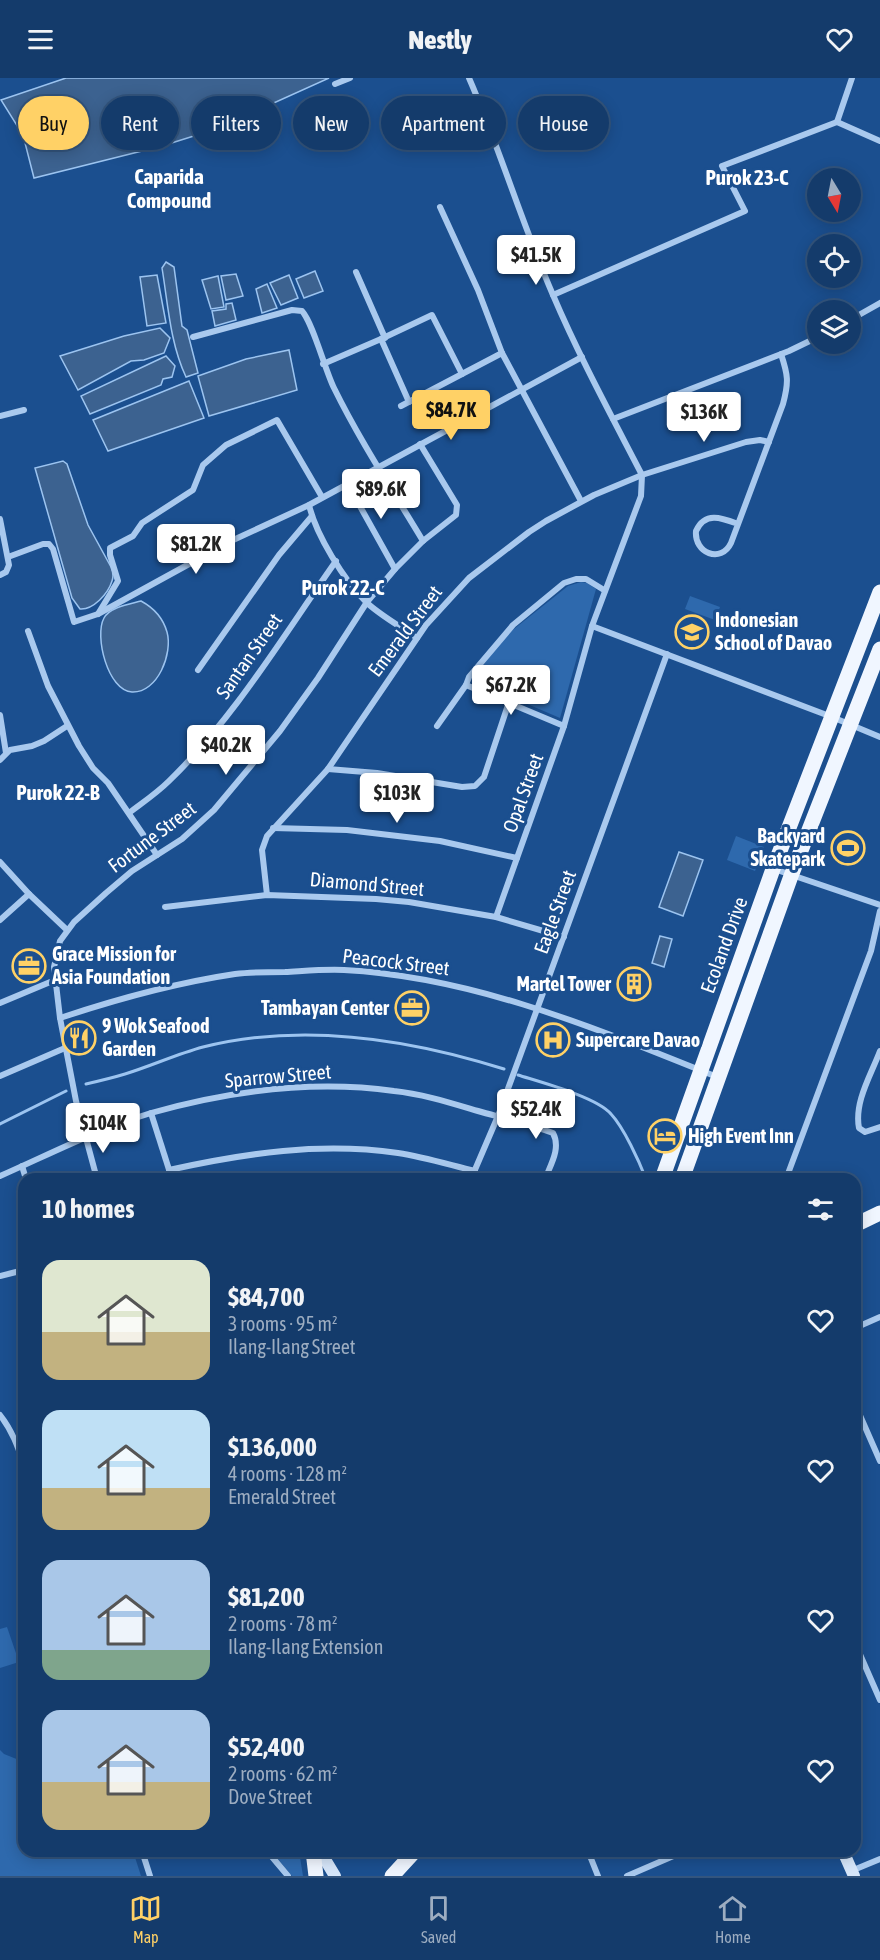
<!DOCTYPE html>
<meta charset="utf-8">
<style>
body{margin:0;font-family:"Asap Condensed",sans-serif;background:#1d4271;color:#f1f3f6;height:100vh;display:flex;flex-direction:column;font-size:22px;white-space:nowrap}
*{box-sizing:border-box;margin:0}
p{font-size:20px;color:#9dadc1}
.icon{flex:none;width:33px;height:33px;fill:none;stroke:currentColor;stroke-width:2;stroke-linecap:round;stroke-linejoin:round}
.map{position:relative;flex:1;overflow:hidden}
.panel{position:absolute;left:18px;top:1095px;width:843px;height:684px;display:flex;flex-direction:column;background:#143b6b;border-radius:18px;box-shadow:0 3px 15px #0003,0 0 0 2px #33557e}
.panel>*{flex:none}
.hud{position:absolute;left:18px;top:18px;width:844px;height:54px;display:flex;gap:12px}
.needle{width:39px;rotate:170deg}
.fabs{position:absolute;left:807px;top:90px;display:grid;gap:12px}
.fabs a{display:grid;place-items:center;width:54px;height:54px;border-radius:50%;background:#143b6b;box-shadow:0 3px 15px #0003,0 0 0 2px #33557e;font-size:30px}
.price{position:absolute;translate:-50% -51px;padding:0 14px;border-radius:6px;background:#fff;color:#222;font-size:20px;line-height:39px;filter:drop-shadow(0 2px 3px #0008)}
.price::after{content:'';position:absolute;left:50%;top:36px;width:18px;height:14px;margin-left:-9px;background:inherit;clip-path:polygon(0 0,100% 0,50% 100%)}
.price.current{background:#ffd166;color:#111}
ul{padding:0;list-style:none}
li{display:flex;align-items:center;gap:18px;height:150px;padding:0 24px}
li span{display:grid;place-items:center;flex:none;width:168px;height:120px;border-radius:18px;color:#555}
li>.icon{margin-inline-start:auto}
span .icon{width:72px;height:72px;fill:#fffc;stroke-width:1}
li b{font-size:26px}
h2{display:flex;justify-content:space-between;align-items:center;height:72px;padding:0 24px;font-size:26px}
.tag{padding:0 21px;border-radius:27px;background:#143b6b;box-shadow:0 3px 15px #0003,0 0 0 2px #33557e;font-size:21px;line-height:54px}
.tag.current{background:#ffd166;color:#111}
header{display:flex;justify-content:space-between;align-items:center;height:78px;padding:0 24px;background:#143b6b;font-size:27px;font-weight:800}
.menu{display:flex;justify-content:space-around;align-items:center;height:84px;border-top:2px solid #33557e;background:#143b6b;font-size:16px;color:#9dadc1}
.menu a{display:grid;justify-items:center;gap:3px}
.menu .current{color:#ffd166}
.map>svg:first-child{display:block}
.green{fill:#2e69ad}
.water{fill:#3c6290;stroke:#9cc4f0;stroke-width:1.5}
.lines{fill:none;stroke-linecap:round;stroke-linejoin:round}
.stream{stroke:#9cc4f0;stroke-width:3}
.street{stroke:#a9c9ee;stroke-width:6}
.secondary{stroke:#d6e6fa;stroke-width:12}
.primary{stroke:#f0f6ff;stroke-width:15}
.labels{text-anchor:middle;stroke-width:6;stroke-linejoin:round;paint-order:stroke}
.poi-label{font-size:20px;font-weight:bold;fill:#fff;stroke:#1b4f8f;text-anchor:start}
.street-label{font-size:20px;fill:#fff;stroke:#1b4f8f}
.neighbourhood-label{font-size:21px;font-weight:bold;fill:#fff;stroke:#1b4f8f}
</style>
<header><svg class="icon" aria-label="menu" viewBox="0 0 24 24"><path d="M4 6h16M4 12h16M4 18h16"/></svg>Nestly<svg class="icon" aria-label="heart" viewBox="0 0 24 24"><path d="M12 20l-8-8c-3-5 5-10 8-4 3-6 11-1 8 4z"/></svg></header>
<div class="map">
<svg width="880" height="1798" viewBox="0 0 880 1798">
<rect width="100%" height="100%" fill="#1b4f8f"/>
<g class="green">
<path d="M581 504 587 505 596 511 560 640 471 602 509 555 568 508Z"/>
<path d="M690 518 720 529 715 542 685 531Z"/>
<path d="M736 758 764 769 755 793 727 782Z"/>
<path d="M7 1549 19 1584 0 1590V1551Z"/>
<path d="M0 1672 4 1676 24 1684V1773H133L141 1798H0Z"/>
<path d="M271 1773H299L303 1798H292Z"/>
</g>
<g class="water">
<path d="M66 0H329L216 51 162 68 34 100 23 57 1 22Z"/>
<path d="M166 184 174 189 182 248 187 252 198 295 186 299C170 265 168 226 162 190Z"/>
<path d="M315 193 323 213 304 220 296 201Z"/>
<path d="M236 196 243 218 226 222 221 198Z"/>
<path d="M157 197 166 245 147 248 140 199Z"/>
<path d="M289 197 298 220 281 227 270 205Z"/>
<path d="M218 198 224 229 211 231 202 202Z"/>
<path d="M267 206 277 230 262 235 256 211Z"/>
<path d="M232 225 236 242 215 248 212 233 226 231V226Z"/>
<path d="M160 250 170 260 164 275 144 282 131 283 78 312 60 278 124 258Z"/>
<path d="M289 272 297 312 209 338 198 298 246 281Z"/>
<path d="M166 278 175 288 172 299 163 301 161 307 90 336 81 318Z"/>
<path d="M189 303 204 340 108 373 93 342Z"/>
<path d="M63 383 67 386 88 447 111 489C113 494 114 498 112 503 108 516 93 532 80 531L72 520 35 390Z"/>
<path d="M141 523C154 530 163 540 167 554 173 575 158 615 132 614 108 613 94 558 104 540 110 529 130 526 141 523Z"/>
<path d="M679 774 703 782 683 838 659 829Z"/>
<path d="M660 858 672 861 664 889 652 885Z"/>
</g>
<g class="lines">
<g class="stream">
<path d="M518 997C540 1004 597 1019 611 1036 624 1050 639 1083 646 1101"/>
<path d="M86 1006C99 1003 112 1000 125 996 151 988 177 976 203 969 302 944 409 961 504 991"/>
<path d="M0 1046 66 1013"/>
</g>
<g class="street">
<path d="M469 0C500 71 522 146 553 217 579 278 611 337 642 397L641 418 592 548 564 648 496 839"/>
<path d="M335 6 350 0"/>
<path d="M837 44 880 63"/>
<path d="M837 44 852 0"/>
<path d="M440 129 478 212 502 275 581 423"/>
<path d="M356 194 385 260"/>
<path d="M553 217 745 133 722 88 837 44"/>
<path d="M850 242 880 225"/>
<path d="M193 259 292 232 302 233C313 245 325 292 334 310 360 363 393 413 423 463"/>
<path d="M381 261 409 324"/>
<path d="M323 286 381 261 432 237 462 296"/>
<path d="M401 328 502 275"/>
<path d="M0 338 24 332"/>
<path d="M613 341 789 273 818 259"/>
<path d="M347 405 395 491"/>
<path d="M309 427C316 457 344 502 366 524 381 538 400 548 417 560"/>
<path d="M0 441 9 487 6 494 0 497"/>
<path d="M738 446C722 440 705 433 696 453 694 475 721 486 731 465L783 326C789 304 788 297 781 276"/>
<path d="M8 479 43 466H49L53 471 74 544 98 536 231 463 309 427 582 279"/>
<path d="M98 536 118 503 110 477V470L133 458 142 445 193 412 203 387 226 367 277 342 322 419"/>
<path d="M592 548 832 639 880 659"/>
<path d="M28 553 48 608 79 668 93 690 108 705 157 777"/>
<path d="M198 592 279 477 312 438"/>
<path d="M466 607 564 648"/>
<path d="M0 637 6 675"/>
<path d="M437 648 466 607 469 599 513 547 564 505 576 501H586L604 512"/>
<path d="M0 682 10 672 32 668 44 663 67 648"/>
<path d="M328 691 377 695 462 709 475 708 484 699 509 624"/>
<path d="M129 735C142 725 157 715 169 703 235 639 283 558 336 483"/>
<path d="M273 750 347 752 440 763 517 780"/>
<path d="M0 784 29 816 67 852"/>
<path d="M774 791 880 827"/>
<path d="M267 817 262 772 267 758 328 691 426 547 469 500 529 454 546 443 594 417 642 397 746 364 760 362 769 364"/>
<path d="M165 829 267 817 376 821 409 824 496 839 564 859"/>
<path d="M0 842 29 816"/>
<path d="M0 925 55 902"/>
<path d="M60 940C117 921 175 905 235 896 252 894 269 894 285 894 304 893 325 891 344 892 475 899 597 951 717 999"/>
<path d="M880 973C871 997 854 1024 859 1050L865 1054 880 1049"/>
<path d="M0 998 65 970"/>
<path d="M151 1035 172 1101"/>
<path d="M22 1088 26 1101"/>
<path d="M169 1092C246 1075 320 1064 398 1075 424 1079 450 1087 475 1093"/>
<path d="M0 1098C50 1076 98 1051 151 1035 229 1013 314 1002 394 1013 423 1016 451 1025 478 1033 503 1040 528 1046 553 1055 561 1070 551 1086 545 1101"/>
<path d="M97 1101 76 1023 60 940 54 889 60 863 74 844 106 815 132 793 182 761 214 732 280 653 318 600 367 524 395 491 423 463 456 437 457 427 420 366"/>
<path d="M471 1101 498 1038 667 576"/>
<path d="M786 1101 871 873 880 833"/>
<path d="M0 1198 24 1192"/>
<path d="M855 1250 880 1239"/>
<path d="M855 1326 880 1383"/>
<path d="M0 1337C12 1352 18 1369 24 1387"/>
<path d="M855 1565 880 1622"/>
<path d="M142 1773 150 1798"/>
<path d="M267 1773 288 1798"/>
<path d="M588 1773 598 1798"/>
<path d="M851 1793 880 1781"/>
<path d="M627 1798 685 1773"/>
</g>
<g class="secondary">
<path d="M320 1773 335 1798"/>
<path d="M843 1773 854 1798"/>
</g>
<g class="primary">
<path d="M662 1101 773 791 880 514"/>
<path d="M682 1101 791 798 880 571"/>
<path d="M855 1147 880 1135"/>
<path d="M313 1773 316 1798"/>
<path d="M392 1798 415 1773"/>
</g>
</g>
<defs>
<g id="school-ring" transform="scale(1.725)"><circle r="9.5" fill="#1b4f8f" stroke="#ffd166" stroke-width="1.5"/><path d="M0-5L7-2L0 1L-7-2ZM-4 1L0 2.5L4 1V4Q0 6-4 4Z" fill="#ffd166"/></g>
<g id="stadium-ring" transform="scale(1.725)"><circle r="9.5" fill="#1b4f8f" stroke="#ffd166" stroke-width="1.5"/><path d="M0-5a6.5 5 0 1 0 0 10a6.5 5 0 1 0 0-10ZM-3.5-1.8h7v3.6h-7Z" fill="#ffd166"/></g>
<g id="office-ring" transform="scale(1.725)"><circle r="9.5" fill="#1b4f8f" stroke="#ffd166" stroke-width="1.5"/><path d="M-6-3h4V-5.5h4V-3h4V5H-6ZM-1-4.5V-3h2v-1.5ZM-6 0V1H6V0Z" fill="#ffd166"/></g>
<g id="building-ring" transform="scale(1.725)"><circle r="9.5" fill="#1b4f8f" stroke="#ffd166" stroke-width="1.5"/><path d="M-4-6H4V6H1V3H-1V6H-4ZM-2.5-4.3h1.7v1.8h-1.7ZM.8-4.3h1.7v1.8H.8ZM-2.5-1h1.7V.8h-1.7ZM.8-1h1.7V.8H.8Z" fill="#ffd166"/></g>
<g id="restaurant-ring" transform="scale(1.725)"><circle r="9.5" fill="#1b4f8f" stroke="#ffd166" stroke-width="1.5"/><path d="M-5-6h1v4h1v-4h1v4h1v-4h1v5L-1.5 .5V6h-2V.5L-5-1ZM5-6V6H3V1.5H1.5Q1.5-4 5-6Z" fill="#ffd166"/></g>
<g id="hospital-ring" transform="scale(1.725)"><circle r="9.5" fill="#1b4f8f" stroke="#ffd166" stroke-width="1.5"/><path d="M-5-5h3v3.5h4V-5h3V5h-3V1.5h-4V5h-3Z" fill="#ffd166"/></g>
<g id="hotel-ring" transform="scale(1.725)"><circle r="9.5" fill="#1b4f8f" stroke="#ffd166" stroke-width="1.5"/><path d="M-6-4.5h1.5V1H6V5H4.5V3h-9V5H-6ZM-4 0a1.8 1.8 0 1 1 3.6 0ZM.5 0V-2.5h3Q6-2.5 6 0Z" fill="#ffd166"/></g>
</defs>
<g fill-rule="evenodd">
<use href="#school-ring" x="692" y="554"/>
<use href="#stadium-ring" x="848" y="770"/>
<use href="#office-ring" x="29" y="888"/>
<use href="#building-ring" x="634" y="906"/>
<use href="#office-ring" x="412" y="930"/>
<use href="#restaurant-ring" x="79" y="960"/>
<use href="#hospital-ring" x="553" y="962"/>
<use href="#hotel-ring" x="665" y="1058"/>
</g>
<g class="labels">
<g class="poi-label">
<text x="715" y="549">Indonesian<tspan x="715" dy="23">School of Davao</tspan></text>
<text x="825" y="765" text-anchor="end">Backyard<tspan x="825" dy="23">Skatepark</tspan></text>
<text x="52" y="883">Grace Mission for<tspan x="52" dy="23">Asia Foundation</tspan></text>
<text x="611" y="913" text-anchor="end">Martel Tower</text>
<text x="389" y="937" text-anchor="end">Tambayan Center</text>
<text x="102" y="955">9 Wok Seafood<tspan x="102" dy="23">Garden</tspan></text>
<text x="576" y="969">Supercare Davao</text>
<text x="688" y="1065">High Event Inn</text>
</g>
<g class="street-label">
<text transform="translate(405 553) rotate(-53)" y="7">Emerald Street</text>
<text transform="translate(249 578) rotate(-55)" y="7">Santan Street</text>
<text transform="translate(523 715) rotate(-70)" y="7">Opal Street</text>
<text transform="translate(152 759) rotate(-37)" y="7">Fortune Street</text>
<text transform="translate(367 806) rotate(5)" y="7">Diamond Street</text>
<text transform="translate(555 834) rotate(-70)" y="7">Eagle Street</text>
<text transform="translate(724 867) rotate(-70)" y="7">Ecoland Drive</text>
<text transform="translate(396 884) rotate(7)" y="7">Peacock Street</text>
<text transform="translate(278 998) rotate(-5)" y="7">Sparrow Street</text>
</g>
<g class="neighbourhood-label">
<text x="169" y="106">Caparida<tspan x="169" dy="24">Compound</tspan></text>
<text x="747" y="107">Purok 23-C</text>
<text x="343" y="517">Purok 22-C</text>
<text x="58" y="722">Purok 22-B</text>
</g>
</g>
</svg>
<div class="fabs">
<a><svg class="needle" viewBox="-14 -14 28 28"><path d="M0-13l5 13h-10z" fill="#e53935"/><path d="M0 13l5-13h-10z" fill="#9dadc1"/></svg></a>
<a><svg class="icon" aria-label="locate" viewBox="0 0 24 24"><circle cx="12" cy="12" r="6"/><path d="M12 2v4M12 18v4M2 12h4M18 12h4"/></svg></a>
<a><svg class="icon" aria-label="layers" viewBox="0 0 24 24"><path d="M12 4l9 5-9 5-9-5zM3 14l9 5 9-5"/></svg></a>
</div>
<b class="price" style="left:536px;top:208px">$41.5K</b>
<b class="price current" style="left:451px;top:363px">$84.7K</b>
<b class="price" style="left:704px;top:365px">$136K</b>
<b class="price" style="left:381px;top:442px">$89.6K</b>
<b class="price" style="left:196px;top:497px">$81.2K</b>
<b class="price" style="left:511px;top:638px">$67.2K</b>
<b class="price" style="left:226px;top:698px">$40.2K</b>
<b class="price" style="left:397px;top:746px">$103K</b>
<b class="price" style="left:536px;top:1062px">$52.4K</b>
<b class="price" style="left:103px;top:1076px">$104K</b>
<div class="hud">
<a class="tag current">Buy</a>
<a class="tag">Rent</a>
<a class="tag">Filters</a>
<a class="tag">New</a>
<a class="tag">Apartment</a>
<a class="tag">House</a>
</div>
<section class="panel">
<h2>10 homes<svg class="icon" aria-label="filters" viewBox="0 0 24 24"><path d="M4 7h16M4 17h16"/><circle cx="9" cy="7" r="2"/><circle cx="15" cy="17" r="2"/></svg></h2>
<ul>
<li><span style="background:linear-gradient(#dfe7d0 60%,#c2b280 0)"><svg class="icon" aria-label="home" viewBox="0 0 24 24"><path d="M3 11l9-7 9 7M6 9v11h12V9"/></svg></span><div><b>$84,700</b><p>3 rooms · 95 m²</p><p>Ilang-Ilang Street</p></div><svg class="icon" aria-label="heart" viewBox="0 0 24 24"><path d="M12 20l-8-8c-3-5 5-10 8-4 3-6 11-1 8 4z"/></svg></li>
<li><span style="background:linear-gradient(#bfe0f5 65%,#c2b280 0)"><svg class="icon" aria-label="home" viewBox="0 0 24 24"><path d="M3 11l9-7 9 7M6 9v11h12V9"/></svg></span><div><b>$136,000</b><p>4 rooms · 128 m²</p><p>Emerald Street</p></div><svg class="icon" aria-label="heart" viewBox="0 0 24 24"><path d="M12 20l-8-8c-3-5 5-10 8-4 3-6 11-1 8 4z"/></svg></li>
<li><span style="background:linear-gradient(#a9c7e8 75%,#7fa58c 0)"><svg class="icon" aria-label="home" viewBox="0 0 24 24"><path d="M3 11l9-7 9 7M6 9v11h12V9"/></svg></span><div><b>$81,200</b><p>2 rooms · 78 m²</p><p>Ilang-Ilang Extension</p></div><svg class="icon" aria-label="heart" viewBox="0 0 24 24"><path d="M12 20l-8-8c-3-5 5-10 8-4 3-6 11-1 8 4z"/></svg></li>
<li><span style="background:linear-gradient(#a9c7e8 60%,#c2b280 0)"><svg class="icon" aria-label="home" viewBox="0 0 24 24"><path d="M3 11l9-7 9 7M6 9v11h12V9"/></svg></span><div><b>$52,400</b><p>2 rooms · 62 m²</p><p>Dove Street</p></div><svg class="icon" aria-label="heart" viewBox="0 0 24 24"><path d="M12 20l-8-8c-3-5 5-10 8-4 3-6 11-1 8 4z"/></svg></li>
</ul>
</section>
</div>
<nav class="menu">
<a class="current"><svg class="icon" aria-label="map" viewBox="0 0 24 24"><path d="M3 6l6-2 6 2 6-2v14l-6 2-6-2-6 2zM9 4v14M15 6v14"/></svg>Map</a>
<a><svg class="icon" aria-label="saved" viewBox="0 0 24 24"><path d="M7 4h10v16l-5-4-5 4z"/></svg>Saved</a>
<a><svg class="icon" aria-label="home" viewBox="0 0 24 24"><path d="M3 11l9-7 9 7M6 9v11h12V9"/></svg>Home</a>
</nav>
